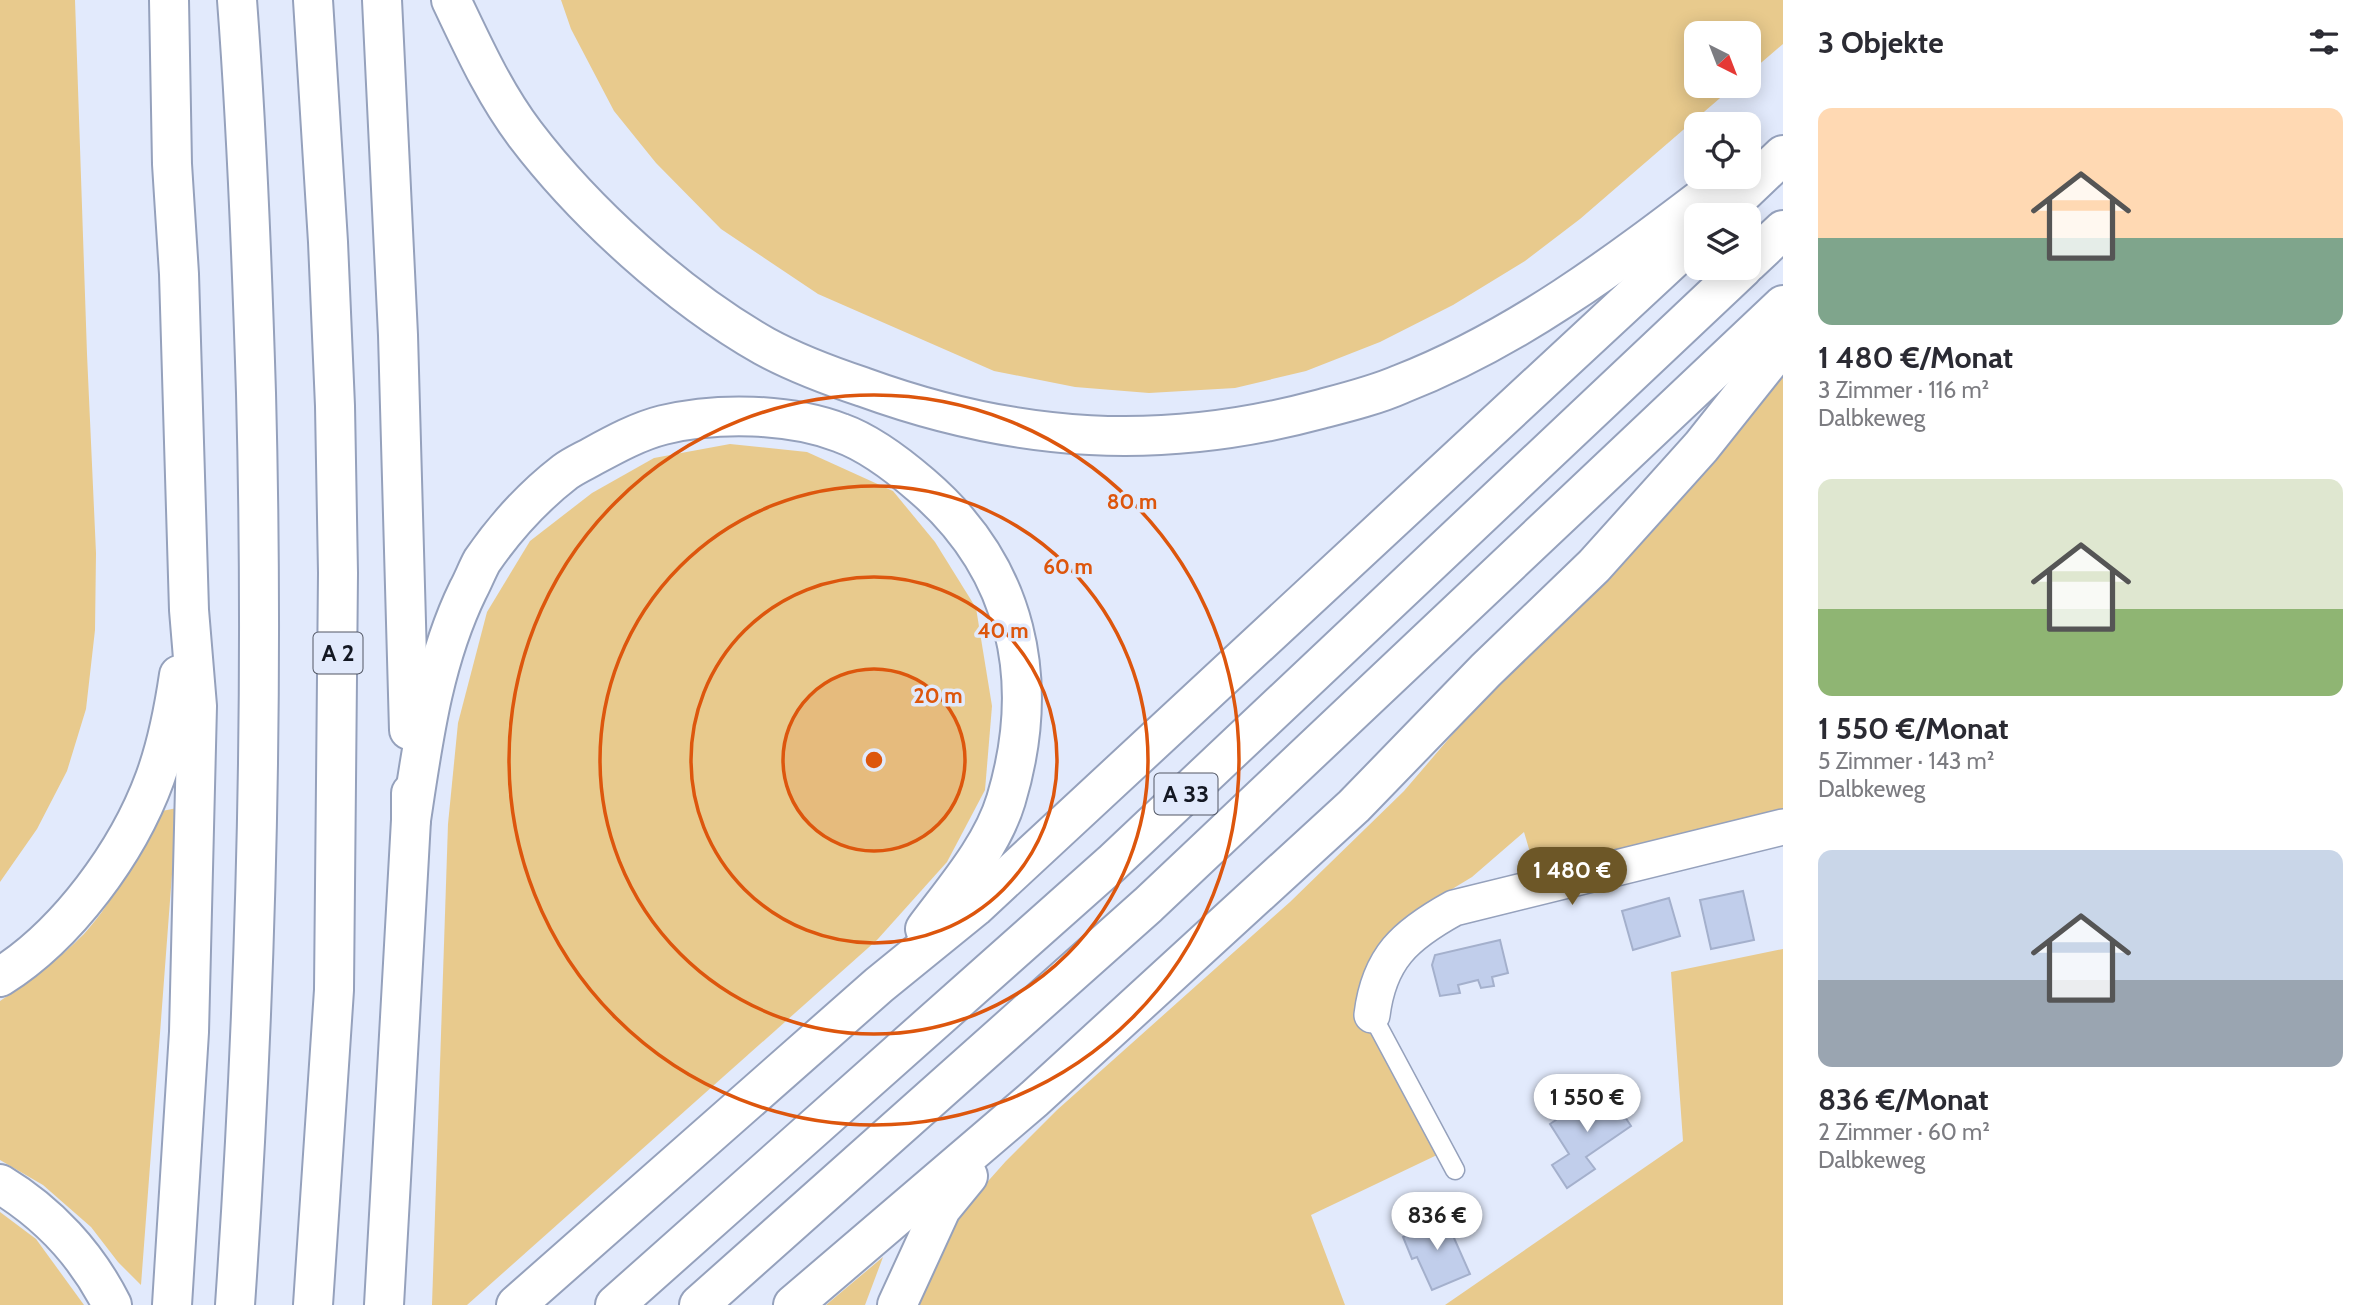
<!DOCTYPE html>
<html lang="de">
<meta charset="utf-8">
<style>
body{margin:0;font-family:Cabin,sans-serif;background:#f2f2f3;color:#2b2b33;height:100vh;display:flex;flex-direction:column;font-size:26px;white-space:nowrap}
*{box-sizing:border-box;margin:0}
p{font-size:23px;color:#7c7c81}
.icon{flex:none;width:38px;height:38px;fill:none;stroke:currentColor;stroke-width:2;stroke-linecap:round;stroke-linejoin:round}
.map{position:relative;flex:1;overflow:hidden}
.sheet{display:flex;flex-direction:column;background:#fff;width:595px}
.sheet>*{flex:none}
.needle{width:46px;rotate:138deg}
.tools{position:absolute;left:1684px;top:21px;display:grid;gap:14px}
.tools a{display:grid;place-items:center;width:77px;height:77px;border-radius:14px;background:#fff;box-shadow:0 4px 18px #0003;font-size:35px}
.price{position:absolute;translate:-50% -60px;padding:0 16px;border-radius:24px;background:#fff;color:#222;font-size:23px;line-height:46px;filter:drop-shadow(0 2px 4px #0008)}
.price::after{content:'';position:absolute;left:50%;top:42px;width:21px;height:16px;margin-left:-10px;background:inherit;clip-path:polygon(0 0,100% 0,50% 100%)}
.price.on{background:#6d5727;color:#fff}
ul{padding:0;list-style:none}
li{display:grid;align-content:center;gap:14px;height:371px;padding:0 35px}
li span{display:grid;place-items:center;height:217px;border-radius:14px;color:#555}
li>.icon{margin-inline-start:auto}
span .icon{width:126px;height:126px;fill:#fffc;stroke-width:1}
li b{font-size:30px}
h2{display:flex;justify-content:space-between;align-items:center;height:84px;padding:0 35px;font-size:30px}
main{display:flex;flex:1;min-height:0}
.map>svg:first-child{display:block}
.green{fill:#e8ca8d}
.building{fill:#c1ceeb;stroke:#a4b0cc;stroke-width:2}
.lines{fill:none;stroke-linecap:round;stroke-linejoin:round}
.lane-casing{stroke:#95a1bc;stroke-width:21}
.street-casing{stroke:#95a1bc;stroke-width:38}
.highway-casing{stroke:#95a1bc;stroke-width:42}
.lane{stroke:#fff;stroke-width:18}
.street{stroke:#fff;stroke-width:35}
.highway{stroke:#fff;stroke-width:38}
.ring{fill:none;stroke:#dd560d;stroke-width:3.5}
.labels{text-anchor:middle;stroke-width:7;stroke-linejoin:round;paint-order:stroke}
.shield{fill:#e2eafc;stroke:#525764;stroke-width:2}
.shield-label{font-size:24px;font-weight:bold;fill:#141823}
.centre{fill:#dd560d;stroke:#e2eafc;stroke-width:3.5}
.ring-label{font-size:21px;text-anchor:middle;font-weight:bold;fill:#dd560d;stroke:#e2eafc;stroke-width:7;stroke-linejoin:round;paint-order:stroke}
</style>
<main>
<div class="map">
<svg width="1783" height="1305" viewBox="0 0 1783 1305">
<rect width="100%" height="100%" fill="#e2eafc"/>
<g class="green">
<path d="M0 0H75L87 354 96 553 95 630 86 709 67 771 37 829 0 882Z"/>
<path d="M561 0H1783V44L1748 74V33H1696V86H1734L1580 219 1525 261 1453 305 1380 342 1306 371 1235 388 1149 393 1075 387 994 371 818 294 721 229 656 163 614 111 571 29Z"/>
<path d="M1783 374V813L1537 876 1524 832 1472 877 1444 894 1365 1025 1379 1044 1437 1155 1311 1215 1345 1305H916L931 1262 965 1207 1006 1161 1057 1110 1290 902 1404 791 1476 707Z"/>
<path d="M730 444 807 452 893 491 935 542 976 608 992 706 985 790 947 862 877 940 467 1305H432L448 824 458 723 487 612 530 541 592 493 654 458Z"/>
<path d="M177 808 141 1285 118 1262 91 1227 43 1185 0 1160V1001C30 981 59 959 84 934 116 899 138 852 162 811Z"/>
<path d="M1783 949V1305H1445L1683 1141 1671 972Z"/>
<path d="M0 1212 36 1239 84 1305H0Z"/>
<path d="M883 1257 865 1305H826Z"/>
</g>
<g class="building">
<path d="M1743 891 1754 940 1711 949 1700 900Z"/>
<path d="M1669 898 1680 936 1633 950 1622 911Z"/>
<path d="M1500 940 1508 973 1492 977 1494 986 1481 988 1478 980 1458 985 1460 993 1440 996 1432 965 1435 955Z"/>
<path d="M1605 1087 1631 1126 1586 1157 1595 1169 1567 1188 1552 1165 1569 1154 1550 1124Z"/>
<path d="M1442 1211 1470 1274 1432 1290 1417 1257 1412 1259 1403 1237 1426 1227 1423 1219Z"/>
</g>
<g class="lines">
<g class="lane-casing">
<path id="lane" d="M1372 1015 1455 1170"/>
</g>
<g class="street-casing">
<path id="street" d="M1372 1015C1379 958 1405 935 1454 908L1783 827"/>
</g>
<g class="highway-casing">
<g id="highway">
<path d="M169 0 172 164 179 274 189 610 197 706 189 1032 172 1305"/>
<path d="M313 0 328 242 335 406 338 573 334 990 313 1305"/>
<path d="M382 0 398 335 409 730"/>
<path d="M451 0C473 46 494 93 525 134 585 213 678 297 764 346 795 363 830 376 863 387 1017 443 1162 452 1321 409 1348 402 1376 395 1401 384 1524 336 1626 256 1730 177"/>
<path d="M1720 215 1783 155"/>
<path d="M1748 263 1783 230"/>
<path d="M411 820C423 741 433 662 468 590 473 581 477 570 482 561 504 529 534 496 565 472 573 466 584 461 593 456 615 444 639 431 663 425 717 412 789 413 841 433 869 443 899 466 921 485 1018 568 1042 680 1006 800 992 847 954 890 925 929"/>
<path d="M0 977C67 935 128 852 155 778 167 745 174 709 179 675"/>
<path d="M0 1184C48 1213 87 1255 112 1305"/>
<path d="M235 1305C256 1001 264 698 256 393 252 262 247 131 237 0"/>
<path d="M384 1305 411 820V793"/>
<path d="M516 1305 879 985 975 907 1696 238"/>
<path d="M615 1305 1112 863 1743 268"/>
<path d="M699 1305 1148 905 1783 305"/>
<path d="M793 1305 1034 1099 1354 806 1486 670 1594 566 1701 447 1783 344"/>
<path d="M897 1305 941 1209 968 1176"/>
</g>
</g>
<use href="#lane" class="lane"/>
<use href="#street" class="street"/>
<use href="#highway" class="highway"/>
</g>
<circle cx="874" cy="760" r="91" fill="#dd560d" fill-opacity=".12"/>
<g class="ring">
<circle cx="874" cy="760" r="91"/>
<circle cx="874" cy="760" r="183"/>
<circle cx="874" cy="760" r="274"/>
<circle cx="874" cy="760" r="365"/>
</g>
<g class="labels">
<g class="shield">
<rect x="313.5" y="632.5" width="49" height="41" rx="5"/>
<rect x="1154.5" y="773.5" width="63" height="41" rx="5"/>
</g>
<g class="shield-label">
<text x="338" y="661">A 2</text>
<text x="1186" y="802">A 33</text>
</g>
</g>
<circle cx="874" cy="760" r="10" class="centre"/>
<g class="ring-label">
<text x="1132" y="509">80 m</text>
<text x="1068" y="574">60 m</text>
<text x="1003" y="638">40 m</text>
<text x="938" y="703">20 m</text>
</g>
</svg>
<div class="tools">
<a><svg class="needle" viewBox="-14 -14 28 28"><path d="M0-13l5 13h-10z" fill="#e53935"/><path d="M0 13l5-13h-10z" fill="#7c7c81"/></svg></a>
<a><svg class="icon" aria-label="locate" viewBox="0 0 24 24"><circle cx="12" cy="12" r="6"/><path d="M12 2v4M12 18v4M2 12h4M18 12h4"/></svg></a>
<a><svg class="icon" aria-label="layers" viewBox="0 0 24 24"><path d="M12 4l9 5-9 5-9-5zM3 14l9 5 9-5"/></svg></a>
</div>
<b class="price on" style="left:1572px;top:907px">1 480 €</b>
<b class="price" style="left:1587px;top:1134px">1 550 €</b>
<b class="price" style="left:1437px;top:1252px">836 €</b>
</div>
<section class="sheet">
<h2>3 Objekte<svg class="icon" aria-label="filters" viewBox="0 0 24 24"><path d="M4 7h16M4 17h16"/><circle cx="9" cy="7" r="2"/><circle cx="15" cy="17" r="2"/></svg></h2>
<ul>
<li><span style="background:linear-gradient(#ffd9b3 60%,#7fa58c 0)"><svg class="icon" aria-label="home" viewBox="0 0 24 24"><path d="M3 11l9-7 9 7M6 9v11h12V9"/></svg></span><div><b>1 480 €/Monat</b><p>3 Zimmer · 116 m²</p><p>Dalbkeweg</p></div></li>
<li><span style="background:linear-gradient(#dfe7d0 60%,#8fb573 0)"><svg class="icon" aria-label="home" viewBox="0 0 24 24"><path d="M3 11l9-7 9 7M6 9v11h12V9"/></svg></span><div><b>1 550 €/Monat</b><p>5 Zimmer · 143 m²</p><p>Dalbkeweg</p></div></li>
<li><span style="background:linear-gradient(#c9d6e8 60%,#9aa5b1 0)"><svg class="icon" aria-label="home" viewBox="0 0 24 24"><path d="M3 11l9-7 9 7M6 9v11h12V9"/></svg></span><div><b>836 €/Monat</b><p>2 Zimmer · 60 m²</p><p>Dalbkeweg</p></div></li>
</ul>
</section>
</main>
